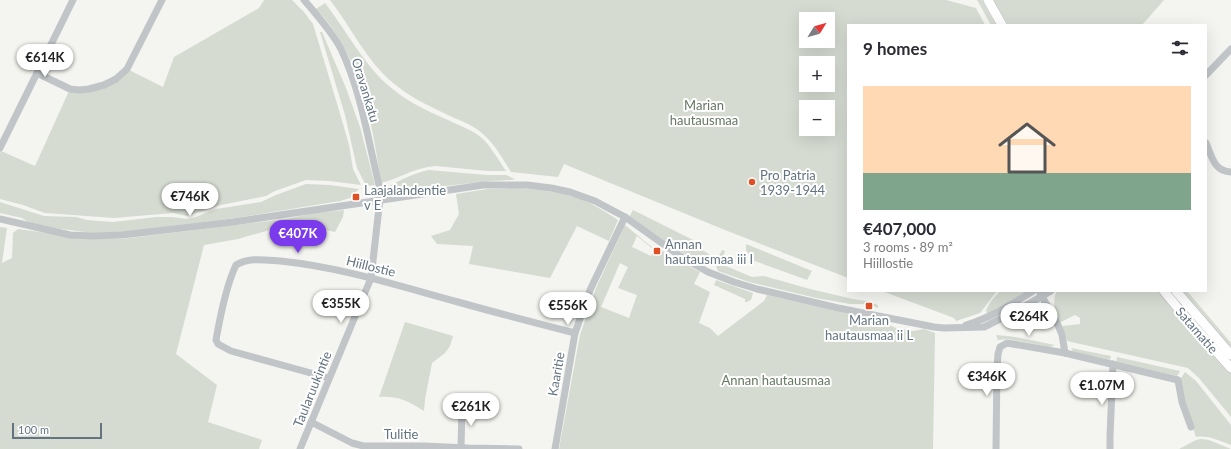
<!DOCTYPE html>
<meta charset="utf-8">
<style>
body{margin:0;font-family:Lato,sans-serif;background:#f7f7f7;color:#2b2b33;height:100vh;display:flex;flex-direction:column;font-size:15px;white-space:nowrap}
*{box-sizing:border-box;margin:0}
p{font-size:13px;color:#7c7c81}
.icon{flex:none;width:22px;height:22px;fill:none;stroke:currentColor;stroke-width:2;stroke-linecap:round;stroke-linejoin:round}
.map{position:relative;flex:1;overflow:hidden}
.side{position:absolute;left:847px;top:24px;width:360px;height:268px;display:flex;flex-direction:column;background:#fff;border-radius:0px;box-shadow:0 4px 16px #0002}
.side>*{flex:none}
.needle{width:26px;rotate:53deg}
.controls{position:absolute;left:799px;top:12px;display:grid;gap:8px}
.controls a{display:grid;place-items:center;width:36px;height:36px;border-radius:0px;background:#fff;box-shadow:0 4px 16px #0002;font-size:20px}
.scale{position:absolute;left:12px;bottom:10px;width:90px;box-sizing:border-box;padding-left:4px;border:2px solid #637481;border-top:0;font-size:11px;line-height:14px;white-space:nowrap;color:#637481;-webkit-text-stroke:3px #fff;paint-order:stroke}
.price{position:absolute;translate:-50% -34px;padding:0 9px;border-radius:14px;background:#fff;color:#222;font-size:13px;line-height:26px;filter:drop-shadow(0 1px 2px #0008)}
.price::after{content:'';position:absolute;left:50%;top:24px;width:12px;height:9px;margin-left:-6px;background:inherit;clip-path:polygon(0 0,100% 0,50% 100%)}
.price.active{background:#7c3aed;color:#fff}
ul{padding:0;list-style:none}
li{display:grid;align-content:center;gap:8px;height:212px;padding:0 16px}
li span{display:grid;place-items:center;height:124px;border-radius:0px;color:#555}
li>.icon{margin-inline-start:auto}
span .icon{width:72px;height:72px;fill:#fffc;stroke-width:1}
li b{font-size:17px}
h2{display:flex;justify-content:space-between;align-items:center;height:48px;padding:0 16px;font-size:17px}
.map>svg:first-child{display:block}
.green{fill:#d5dbd1;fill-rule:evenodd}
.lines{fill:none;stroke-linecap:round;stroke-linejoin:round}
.major-casing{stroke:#b4b8bc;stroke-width:10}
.minor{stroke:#c1c5c8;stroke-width:7}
.major{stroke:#fff;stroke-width:9}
.poi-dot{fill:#df5025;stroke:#fff;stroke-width:1.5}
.labels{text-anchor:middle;stroke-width:4;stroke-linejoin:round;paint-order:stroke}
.street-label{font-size:13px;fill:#637481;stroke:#fff}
.park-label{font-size:13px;fill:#667862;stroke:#fff}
.poi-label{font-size:13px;fill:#637481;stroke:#fff;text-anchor:start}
</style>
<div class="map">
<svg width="1231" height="449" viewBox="0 0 1231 449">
<rect width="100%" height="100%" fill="#f4f4f0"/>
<g class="green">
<path d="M264 0H292L304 12 313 24 341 117 349 145 353 169 361 185 330 181 306 180 275 191 266 196 221 205 187 216 173 213 114 218 45 213 23 205 0 199V154L1 151 35 166 69 91 79 93 129 70 163 87 174 57 259 8Z"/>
<path d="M330 0H946L976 8 985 25H848V278L725 230 564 164 558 177 511 172C503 159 495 145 484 135 475 126 461 121 450 116 429 106 409 97 392 82 366 60 351 27 330 0ZM806 19H828V41H806ZM806 63H828V85H806ZM806 107H828V129H806Z"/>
<path d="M977 0H982L996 25H991Z"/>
<path d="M993 0H1164L1142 25H1008Z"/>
<path d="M325 3C346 30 364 65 390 87 408 102 427 111 448 120 460 126 473 130 483 139 492 148 499 161 506 171H487L436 166C416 167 400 178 381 183 372 122 361 55 316 9Z"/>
<path d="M320 32H322L346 88 360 127 375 185 366 186 357 168 345 115Z"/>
<path d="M429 170 487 175H506L515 179 511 180 490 181 392 192 387 187C401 180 414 173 429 170Z"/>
<path d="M306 184 330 185 359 189 350 198 340 201 236 218 122 232 93 233 53 228 28 222 22 218 0 213V202L44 216 76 217 87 220 113 222 156 217H172L187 219 193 218 216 209 261 202 276 195Z"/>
<path d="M519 188C540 190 563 192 583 200 595 205 606 212 618 220L609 241 577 226 550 278 469 264 473 246 437 244 431 236 450 230 459 214 456 194 488 189Z"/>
<path d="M344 210 343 217 335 232 303 225 273 229 238 239 204 245 176 354 217 385 208 422 262 440 259 449H0V227L7 228 2 263 12 258 13 233 18 229 91 239H122L244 224 286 219 314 213Z"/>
<path d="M633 210 697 242 695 246 709 254 705 264C677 252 653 234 629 217Z"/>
<path d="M625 225 659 253 661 250 700 272 694 284 710 292 699 323 710 328 718 336 764 301 767 295 883 322 896 328 913 331 924 329 935 333 933 449H559L580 335 596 288ZM637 236 654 250 651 256 632 247ZM620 263 628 267 618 288 637 295 629 318 601 307Z"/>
<path d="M746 244 812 271 807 280 752 260 746 250Z"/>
<path d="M722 250 725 251 721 264 752 277 764 276 810 289 853 299 867 301 878 305V308L868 304H850L816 298 749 282 718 271 715 264Z"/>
<path d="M716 280 753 293 751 300 747 302H745V299L714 285Z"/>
<path d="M882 291H997L980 313 956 321 954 318Z"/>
<path d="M1000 291H1027L987 314 986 310 991 301Z"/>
<path d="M1057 291H1158L1176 314 1231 373V417L1199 378 1188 368 1067 341 1062 326 1080 324V318L1075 315 1059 323C1056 312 1051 301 1057 291Z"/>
<path d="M1179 291H1187L1231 343V350Z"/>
<path d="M405 322 453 336 450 346 445 353 432 363 425 399 424 411C408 401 399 396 379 397Z"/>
<path d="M996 335C1016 336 1035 341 1055 345L1050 347 1008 339 998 340Z"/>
<path d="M1071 348 1111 356 1110 360 1074 352Z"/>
<path d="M1117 357 1180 371 1177 376 1116 362Z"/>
<path d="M1185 372 1196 381 1231 425V445C1220 441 1208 435 1196 437L1184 401 1180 380Z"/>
<path d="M1201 439 1209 440 1231 449H1179L1196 440Z"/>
</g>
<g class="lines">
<g class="major-casing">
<g id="major">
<path d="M988 0 1002 25"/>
<path d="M1164 291 1181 312 1231 368"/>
<path d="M1176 291 1231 355"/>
</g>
</g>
<g class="minor">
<path d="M37 73 70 89 79 90 89 89 104 85 116 79 127 69 162 0"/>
<path d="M1206 75 1231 49"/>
<path d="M1206 143C1212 157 1214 171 1231 172"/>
<path d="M0 148 73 0"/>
<path d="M0 219 70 235 93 236 122 235 233 222 483 185H527L551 188 570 192 595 201 625 217 680 256 708 272 734 282 757 289 838 308 934 327 944 328 984 327 1016 311 1051 291"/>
<path d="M1039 291 1058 325 1062 335 1065 353"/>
<path d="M966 325C990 318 1012 304 1033 291"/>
<path d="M329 378 231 351 218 344 216 340C220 317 226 286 236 265 249 257 265 260 280 261 341 267 399 286 458 302 497 313 536 323 575 333"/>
<path d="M311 422 352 443 363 446H424L468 448 519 449"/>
<path d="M461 448 462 406"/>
<path d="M300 449 371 278 380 199 379 185C368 140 361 91 341 49 332 32 316 14 304 0"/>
<path d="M555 449 575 333 590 290 625 217"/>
<path d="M996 449 997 368 998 354 1000 347 1007 343 1065 353 1178 380 1182 402 1191 427"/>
<path d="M1110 449V436L1113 364"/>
</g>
<use href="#major" class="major"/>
</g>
<g class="poi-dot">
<circle cx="752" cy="182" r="4"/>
<rect x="352" y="193" width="8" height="8" rx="2"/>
<rect x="653" y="247" width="8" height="8" rx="2"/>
<rect x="865" y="302" width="8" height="8" rx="2"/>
</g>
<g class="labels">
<g class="street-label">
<text transform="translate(366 90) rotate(73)" y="5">Oravankatu</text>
<text transform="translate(371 266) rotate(14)" y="5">Hiillostie</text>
<text transform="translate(1197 330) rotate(49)" y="5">Satamatie</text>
<text transform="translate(556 374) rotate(-80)" y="5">Kaaritie</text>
<text transform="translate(312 389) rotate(-68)" y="5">Taularuukintie</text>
<text x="401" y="439">Tulitie</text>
</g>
<g class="park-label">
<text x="704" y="110">Marian<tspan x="704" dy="15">hautausmaa</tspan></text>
<text x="776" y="385">Annan hautausmaa</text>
</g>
<g class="poi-label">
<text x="760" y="180">Pro Patria<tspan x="760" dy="15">1939-1944</tspan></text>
<text x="364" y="195">Laajalahdentie<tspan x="364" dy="15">v E</tspan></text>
<text x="665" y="249">Annan<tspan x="665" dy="15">hautausmaa iii I</tspan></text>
<text x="869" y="325" text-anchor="middle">Marian<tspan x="869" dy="15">hautausmaa ii L</tspan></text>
</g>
</g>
</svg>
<div class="controls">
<a><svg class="needle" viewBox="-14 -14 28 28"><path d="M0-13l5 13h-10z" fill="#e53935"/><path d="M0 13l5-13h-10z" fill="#7c7c81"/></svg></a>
<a>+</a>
<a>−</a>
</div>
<div class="scale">100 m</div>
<b class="price" style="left:45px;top:78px">€614K</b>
<b class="price" style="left:190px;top:217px">€746K</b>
<b class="price active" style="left:298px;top:254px">€407K</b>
<b class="price" style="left:341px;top:324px">€355K</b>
<b class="price" style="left:568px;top:326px">€556K</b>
<b class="price" style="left:1029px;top:337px">€264K</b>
<b class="price" style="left:987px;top:397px">€346K</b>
<b class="price" style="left:1102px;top:406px">€1.07M</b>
<b class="price" style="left:471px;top:427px">€261K</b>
<section class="side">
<h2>9 homes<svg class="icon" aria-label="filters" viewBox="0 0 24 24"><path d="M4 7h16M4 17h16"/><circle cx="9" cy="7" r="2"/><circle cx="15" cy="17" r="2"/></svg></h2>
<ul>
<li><span style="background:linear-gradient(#ffd9b3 70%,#7fa58c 0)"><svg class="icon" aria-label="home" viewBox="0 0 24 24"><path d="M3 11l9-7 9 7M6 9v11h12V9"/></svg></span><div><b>€407,000</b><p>3 rooms · 89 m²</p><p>Hiillostie</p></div></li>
</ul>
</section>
</div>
